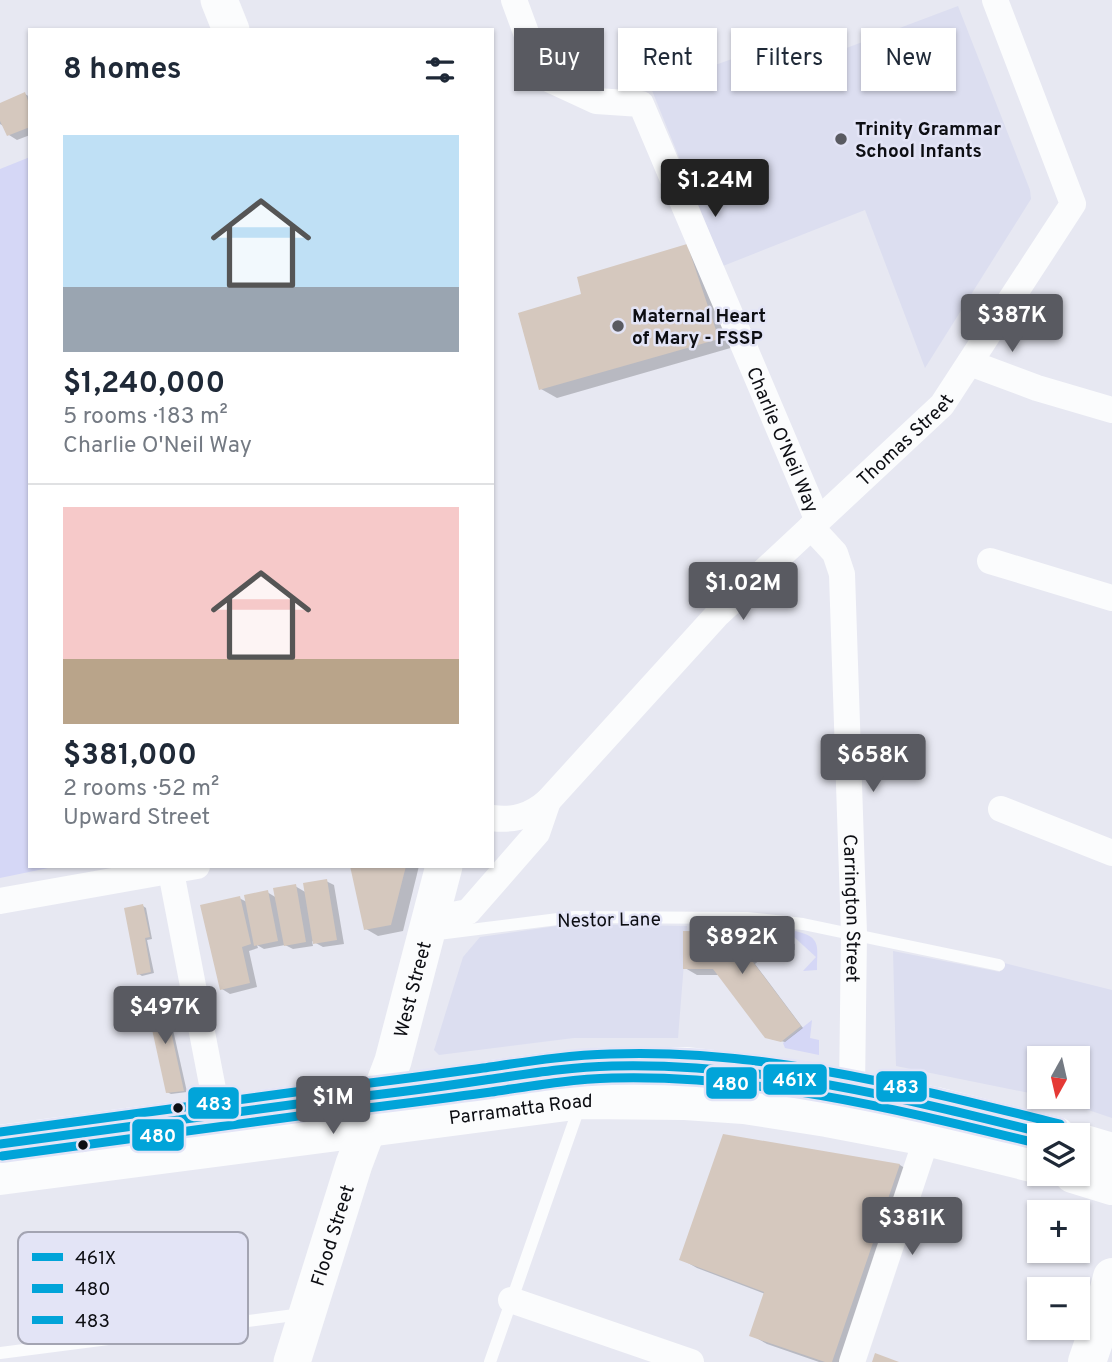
<!DOCTYPE html>
<meta charset="utf-8">
<style>
body{margin:0;font-family:Overpass,sans-serif;background:#f6f6f7;color:#1f2937;height:100vh;display:flex;flex-direction:column;font-size:26px;white-space:nowrap}
*{box-sizing:border-box;margin:0}
p{font-size:23px;color:#747a83}
.icon{flex:none;width:38px;height:38px;fill:none;stroke:currentColor;stroke-width:2;stroke-linecap:round;stroke-linejoin:round}
.map{position:relative;flex:1;overflow:hidden}
.sheet{position:absolute;left:28px;top:28px;width:466px;height:840px;display:flex;flex-direction:column;background:#fff;border-radius:0px;box-shadow:0 2px 5px #0004}
.sheet>*{flex:none}
.banner{position:absolute;left:514px;top:28px;width:492px;height:63px;display:flex;gap:14px}
.needle{width:46px;rotate:188deg}
.controls{position:absolute;left:1027px;top:1046px;display:grid;gap:14px}
.controls a{display:grid;place-items:center;width:63px;height:63px;border-radius:0px;background:#fff;box-shadow:0 2px 5px #0004;font-size:35px}
.price{position:absolute;translate:-50% -60px;padding:0 16px;border-radius:7px;background:#595a61;color:#fff;font-size:23px;line-height:46px;filter:drop-shadow(0 2px 4px #0008)}
.price::after{content:'';position:absolute;left:50%;top:42px;width:21px;height:16px;margin-left:-10px;background:inherit;clip-path:polygon(0 0,100% 0,50% 100%)}
.price.active{background:#222;color:#fff}
ul{padding:0;list-style:none}
li{display:grid;align-content:center;gap:14px;height:371px;padding:0 35px}
li+li{border-top:2px solid #e0e1e3}
li span{display:grid;place-items:center;height:217px;border-radius:0px;color:#555}
li>.icon{margin-inline-start:auto}
span .icon{width:126px;height:126px;fill:#fffc;stroke-width:1}
li b{font-size:30px}
h2{display:flex;justify-content:space-between;align-items:center;height:84px;padding:0 35px;font-size:30px}
.chip{padding:0 24px;border-radius:0px;background:#fff;box-shadow:0 2px 5px #0004;font-size:24px;line-height:63px}
.chip.active{background:#595a61;color:#fff}
.map>svg:first-child{display:block}
.built{fill:#dcdef0}
.green{fill:#d5d7f6}
.shadow{fill:#0003}
.building{fill:#d5c8be}
.lines{fill:none;stroke-linecap:round;stroke-linejoin:round}
.lane{stroke:#fbfcfd;stroke-width:12}
.street{stroke:#fbfcfd;stroke-width:26}
.secondary{stroke:#fbfcfd;stroke-width:37}
.primary{stroke:#fbfcfd;stroke-width:38}
.highway{stroke:#fbfcfd;stroke-width:38}
.bus-1-casing{stroke:#e3e4f6;stroke-width:14}
.bus-2-casing{stroke:#e3e4f6;stroke-width:14}
.bus-3-casing{stroke:#e3e4f6;stroke-width:14}
.bus-1{stroke:#01a4d9;stroke-width:9}
.bus-2{stroke:#01a4d9;stroke-width:9}
.bus-3{stroke:#01a4d9;stroke-width:9}
.poi-dot{fill:#595a61;stroke:#e3e4f6;stroke-width:2.5}
.bus-dot{fill:#0d0e13;stroke:#e3e4f6;stroke-width:2.5}
.labels{text-anchor:middle;stroke-width:5;stroke-linejoin:round;paint-order:stroke}
.poi-label{font-size:19px;font-weight:bold;fill:#0d0e13;stroke:#e3e4f6;text-anchor:start}
.street-label{font-size:19px;fill:#0d0e13;stroke:#e3e4f6}
.key{fill:#e3e4f6;stroke:#a3a4b2;stroke-width:2}
.key-label{font-size:19px;fill:#0d0e13}
.line-badge{stroke:#e3e4f6;stroke-width:2.5}
.badge-label{font-size:19px;text-anchor:middle;font-weight:bold;fill:#fff}
</style>
<div class="map">
<svg width="1112" height="1362" viewBox="0 0 1112 1362">
<rect width="100%" height="100%" fill="#e7e8f2"/>
<g class="built">
<path d="M958 6 1030 190 1031 199 925 368 865 210 723 266 651 88 785 40 796 67Z"/>
<path d="M570 924 687 926 678 1038H574L439 1055 434 1050 463 957 480 937Z"/>
<path d="M893 951 1000 972V962L1112 990V1118L1050 1097H1078V1059H1040L1039 1095 896 1066Z"/>
</g>
<g class="green">
<path d="M30 157V866H58L0 878V169Z"/>
<path d="M795 931C822 937 817 946 817 970L803 971 816 957 793 936Z"/>
<path d="M812 1020 810 1038 819 1040V1055L785 1048 783 1043Z"/>
</g>
<g class="shadow">
<path d="M25 94 30 97V135L17 140 9 135 5 127 0 124V104Z"/>
<path d="M686 246 703 255 734 347 557 398 541 389 584 295Z"/>
<path d="M352 866H419L403 931 378 936 366 929Z"/>
<path d="M326 881 334 885 344 944 323 947 312 941 313 946 293 949 285 945 264 949 257 945 258 948 249 951 257 987 230 994 222 989 239 898 247 902 267 892 277 898 295 886 307 893Z"/>
<path d="M143 906 146 908 152 939 147 940 154 973 142 976 139 974Z"/>
<path d="M684 932 782 937 795 944V950L773 948 755 964 803 1028 785 1042 771 1039 720 975H697L685 968Z"/>
<path d="M164 1001 167 1003 187 1092 171 1094 167 1092Z"/>
<path d="M724 1136 900 1165 916 1175 851 1362H819L767 1344 751 1335 765 1294 697 1268 681 1259Z"/>
</g>
<g class="building">
<path d="M25 92 28 101H30V127L7 136 0 121V103Z"/>
<path d="M687 244 719 339 539 390 518 313 581 294 577 277Z"/>
<path d="M350 866H406L391 925 364 930Z"/>
<path d="M327 879 337 940 313 944 303 883Z"/>
<path d="M296 884 306 942 284 946 273 888Z"/>
<path d="M268 890 278 941 254 946 244 895Z"/>
<path d="M240 896 251 944 242 947 250 983 220 990 200 905Z"/>
<path d="M143 904 150 937 145 938 151 972 137 975 124 908Z"/>
<path d="M683 931 772 932 783 935V944L760 942 747 954 801 1026 781 1042 765 1038 713 969H683Z"/>
<path d="M164 999 184 1091 166 1093 146 1002Z"/>
<path d="M723 1134 900 1164 832 1362H825L749 1336 764 1292 679 1260Z"/>
<path d="M875 1353 899 1362H872Z"/>
</g>
<g class="lines">
<g class="lane">
<path d="M430 935 574 917 747 918 803 924 999 965"/>
<path d="M0 1353 302 1314"/>
<path d="M490 1362 580 1105"/>
</g>
<g class="street">
<path id="s1" d="M514 0 542 76 596 101 641 104 818 521"/>
<path d="M970 363 1037 388 1112 410"/>
<path id="s2" d="M811 527 835 553 842 574 854 934 852 1089"/>
<path d="M990 561 1112 598"/>
<path d="M1001 809 1112 853"/>
<path id="s3" d="M492 818C514 821 531 816 548 801L717 615 942 405 1073 204 995 0"/>
<path d="M171 872 218 1115"/>
<path d="M0 901 197 866"/>
<path d="M431 919 468 912 537 833 548 801"/>
<path d="M511 1300 691 1362"/>
<path d="M852 1362 927 1137"/>
</g>
<g class="secondary">
<path d="M219 0 231 30"/>
<path id="s4" d="M292 1362 354 1164 393 1061 444 866"/>
</g>
<path class="primary" d="M1087 1362 1101 1321 1112 1277"/>
<g class="highway">
<path d="M1078 1142 1112 1152"/>
<path d="M0 1144 327 1100 380 1095 548 1071 610 1066H685L769 1075 852 1089 936 1106 1057 1136"/>
<path d="M1073 1174 1112 1186"/>
<path id="s5" d="M0 1176 582 1100 685 1101 744 1105 827 1118 927 1137 1040 1165"/>
</g>
<g class="bus-1-casing">
<path id="bus-1" d="M0 1144 327 1100C380 1095 432 1088 485 1080 527 1074 569 1067 612 1066 762 1062 911 1100 1056 1136"/>
</g>
<g class="bus-2-casing">
<path id="bus-2" d="M2 1156 328 1112C383 1107 437 1099 491 1092 531 1086 572 1079 612 1078 757 1074 900 1110 1040 1144"/>
</g>
<g class="bus-3-casing">
<path id="bus-3" d="M0 1132 325 1088C378 1083 431 1075 483 1068 525 1062 568 1055 610 1054 762 1048 913 1088 1060 1124"/>
</g>
<use href="#bus-1" class="bus-1"/>
<use href="#bus-2" class="bus-2"/>
<use href="#bus-3" class="bus-3"/>
</g>
<g class="poi-dot">
<circle cx="841" cy="139" r="7"/>
<circle cx="618" cy="326" r="7"/>
</g>
<g class="bus-dot">
<circle cx="178" cy="1108" r="6"/>
<circle cx="83" cy="1145" r="6"/>
</g>
<g class="labels">
<g class="poi-label">
<text x="855" y="135">Trinity Grammar<tspan x="855" dy="22">School Infants</tspan></text>
<text x="632" y="322">Maternal Heart<tspan x="632" dy="22">of Mary - FSSP</tspan></text>
</g>
<g class="street-label">
<text dy="7" stroke="none"><textPath href="#s3" startOffset="569">Thomas Street</textPath></text>
<text dy="7" stroke="none"><textPath href="#s1" startOffset="550">Charlie O'Neil Way</textPath></text>
<text dy="7" stroke="none"><textPath href="#s2" startOffset="392">Carrington Street</textPath></text>
<text transform="translate(609 919) rotate(-1)" y="7">Nestor Lane</text>
<text dy="7" stroke="none"><textPath href="#s4" startOffset="392">West Street</textPath></text>
<text dy="7" stroke="none"><textPath href="#s5" startOffset="525">Parramatta Road</textPath></text>
<text dy="7" stroke="none"><textPath href="#s4" startOffset="133">Flood Street</textPath></text>
</g>
</g>
<rect x="18" y="1232" width="230" height="112" rx="10" class="key"/>
<rect x="32" y="1253" width="31" height="8" fill="#01a4d9"/>
<rect x="32" y="1284" width="31" height="9" fill="#01a4d9"/>
<rect x="32" y="1316" width="31" height="8" fill="#01a4d9"/>
<g class="key-label">
<text x="75" y="1264">461X</text>
<text x="75" y="1295">480</text>
<text x="75" y="1327">483</text>
</g>
<g class="line-badge">
<rect x="762" y="1063" width="66" height="33" rx="7" fill="#01a4d9"/>
<rect x="705" y="1066" width="53" height="34" rx="7" fill="#01a4d9"/>
<rect x="875" y="1070" width="53" height="33" rx="7" fill="#01a4d9"/>
<rect x="187" y="1086" width="53" height="34" rx="7" fill="#01a4d9"/>
<rect x="131" y="1118" width="54" height="34" rx="7" fill="#01a4d9"/>
</g>
<g class="badge-label">
<text x="795" y="1086">461X</text>
<text x="731" y="1090">480</text>
<text x="901" y="1093">483</text>
<text x="214" y="1110">483</text>
<text x="158" y="1142">480</text>
</g>
</svg>
<div class="controls">
<a><svg class="needle" viewBox="-14 -14 28 28"><path d="M0-13l5 13h-10z" fill="#e53935"/><path d="M0 13l5-13h-10z" fill="#747a83"/></svg></a>
<a><svg class="icon" aria-label="layers" viewBox="0 0 24 24"><path d="M12 4l9 5-9 5-9-5zM3 14l9 5 9-5"/></svg></a>
<a>+</a>
<a>−</a>
</div>
<b class="price active" style="left:715px;top:219px">$1.24M</b>
<b class="price" style="left:1012px;top:354px">$387K</b>
<b class="price" style="left:743px;top:622px">$1.02M</b>
<b class="price" style="left:873px;top:794px">$658K</b>
<b class="price" style="left:742px;top:976px">$892K</b>
<b class="price" style="left:165px;top:1046px">$497K</b>
<b class="price" style="left:333px;top:1136px">$1M</b>
<b class="price" style="left:912px;top:1257px">$381K</b>
<div class="banner">
<a class="chip active">Buy</a>
<a class="chip">Rent</a>
<a class="chip">Filters</a>
<a class="chip">New</a>
</div>
<section class="sheet">
<h2>8 homes<svg class="icon" aria-label="filters" viewBox="0 0 24 24"><path d="M4 7h16M4 17h16"/><circle cx="9" cy="7" r="2"/><circle cx="15" cy="17" r="2"/></svg></h2>
<ul>
<li><span style="background:linear-gradient(#bfe0f5 70%,#9aa5b1 0)"><svg class="icon" aria-label="home" viewBox="0 0 24 24"><path d="M3 11l9-7 9 7M6 9v11h12V9"/></svg></span><div><b>$1,240,000</b><p>5 rooms · 183 m²</p><p>Charlie O'Neil Way</p></div></li>
<li><span style="background:linear-gradient(#f6c9c9 70%,#b9a48a 0)"><svg class="icon" aria-label="home" viewBox="0 0 24 24"><path d="M3 11l9-7 9 7M6 9v11h12V9"/></svg></span><div><b>$381,000</b><p>2 rooms · 52 m²</p><p>Upward Street</p></div></li>
</ul>
</section>
</div>
